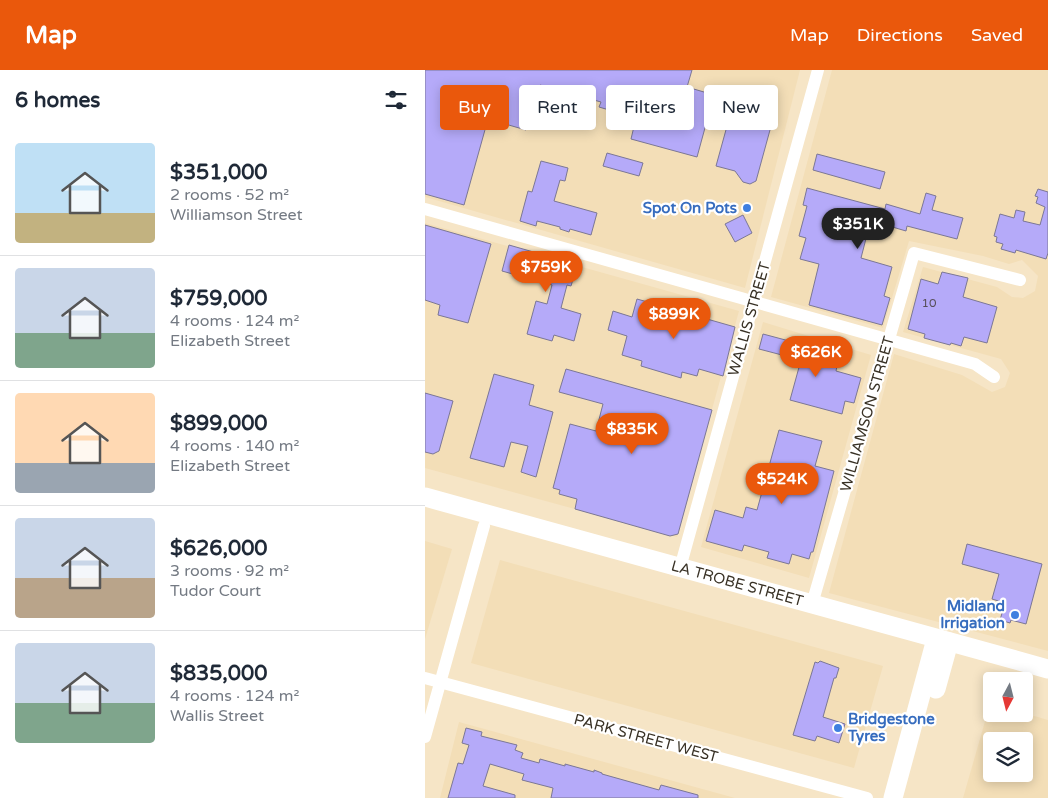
<!DOCTYPE html>
<meta charset="utf-8">
<style>
body{margin:0;font-family:"Varela Round",sans-serif;background:#f2f2f3;color:#1f2937;height:100vh;display:flex;flex-direction:column;font-size:19px;white-space:nowrap}
*{box-sizing:border-box;margin:0}
p{font-size:16px;color:#747a83}
.icon{flex:none;width:28px;height:28px;fill:none;stroke:currentColor;stroke-width:2;stroke-linecap:round;stroke-linejoin:round}
.map{position:relative;flex:1;overflow:hidden}
.sheet{display:flex;flex-direction:column;background:#fff;width:425px}
.sheet>*{flex:none}
.hud{position:absolute;left:15px;top:15px;width:475px;height:45px;display:flex;gap:10px}
.needle{width:32px;rotate:187deg}
.tools{position:absolute;left:558px;top:602px;display:grid;gap:10px}
.tools a{display:grid;place-items:center;width:50px;height:50px;border-radius:5px;background:#fff;box-shadow:0 2px 12px #0003;font-size:25px}
.price{position:absolute;translate:-50% -42px;padding:0 11px;border-radius:18px;background:#ea580c;color:#fff;font-size:16px;line-height:32px;filter:drop-shadow(0 1px 2px #0008)}
.price::after{content:'';position:absolute;left:50%;top:30px;width:15px;height:11px;margin-left:-8px;background:inherit;clip-path:polygon(0 0,100% 0,50% 100%)}
.price.current{background:#222;color:#fff}
ul{padding:0;list-style:none}
li{display:flex;align-items:center;gap:15px;height:125px;padding:0 15px}
li+li{border-top:1px solid #e0e1e3}
li span{display:grid;place-items:center;flex:none;width:140px;height:100px;border-radius:5px;color:#555}
li>.icon{margin-inline-start:auto}
span .icon{width:60px;height:60px;fill:#fffc;stroke-width:1}
li b{font-size:21px}
h2{display:flex;justify-content:space-between;align-items:center;height:60px;padding:0 15px;font-size:21px}
.chip{padding:0 18px;border-radius:5px;background:#fff;box-shadow:0 2px 12px #0003;font-size:18px;line-height:45px}
.chip.current{background:#ea580c;color:#fff}
header{display:flex;align-items:center;gap:30px;box-sizing:border-box;height:70px;padding:0 25px;background:#ea580c;color:#fff}
header strong{font-size:24px}
nav{display:flex;gap:28px;margin-inline-start:auto;font-size:18px}
main{display:flex;flex:1;min-height:0}
.map>svg:first-child{display:block}
.built{fill:#f3deb7;fill-rule:evenodd}
.building{fill:#b5aaf9;stroke:#7b7795}
.lines{fill:none;stroke-linecap:round;stroke-linejoin:round}
.minor{stroke:#fff;stroke-width:12}
.secondary{stroke:#fff;stroke-width:19}
.shop-dot{fill:#3f7fe0;stroke:#fff;stroke-width:2}
.labels{text-anchor:middle;stroke-width:4.5;stroke-linejoin:round;paint-order:stroke}
.number-label{font-size:12px;fill:#574f5a}
.shop-label{font-size:15px;font-weight:bold;fill:#366cbe;stroke:#fff;text-anchor:end}
.street-label{font-size:15px;fill:#383125;stroke:#fff}
</style>
<header>
<strong>Map</strong>
<nav><a>Map</a><a>Directions</a><a>Saved</a></nav>
</header>
<main>
<section class="sheet">
<h2>6 homes<svg class="icon" aria-label="filters" viewBox="0 0 24 24"><path d="M4 7h16M4 17h16"/><circle cx="9" cy="7" r="2"/><circle cx="15" cy="17" r="2"/></svg></h2>
<ul>
<li><span style="background:linear-gradient(#bfe0f5 70%,#c2b280 0)"><svg class="icon" aria-label="home" viewBox="0 0 24 24"><path d="M3 11l9-7 9 7M6 9v11h12V9"/></svg></span><div><b>$351,000</b><p>2 rooms · 52 m²</p><p>Williamson Street</p></div></li>
<li><span style="background:linear-gradient(#c9d6e8 65%,#7fa58c 0)"><svg class="icon" aria-label="home" viewBox="0 0 24 24"><path d="M3 11l9-7 9 7M6 9v11h12V9"/></svg></span><div><b>$759,000</b><p>4 rooms · 124 m²</p><p>Elizabeth Street</p></div></li>
<li><span style="background:linear-gradient(#ffd9b3 70%,#9aa5b1 0)"><svg class="icon" aria-label="home" viewBox="0 0 24 24"><path d="M3 11l9-7 9 7M6 9v11h12V9"/></svg></span><div><b>$899,000</b><p>4 rooms · 140 m²</p><p>Elizabeth Street</p></div></li>
<li><span style="background:linear-gradient(#c9d6e8 60%,#b9a48a 0)"><svg class="icon" aria-label="home" viewBox="0 0 24 24"><path d="M3 11l9-7 9 7M6 9v11h12V9"/></svg></span><div><b>$626,000</b><p>3 rooms · 92 m²</p><p>Tudor Court</p></div></li>
<li><span style="background:linear-gradient(#c9d6e8 60%,#7fa58c 0)"><svg class="icon" aria-label="home" viewBox="0 0 24 24"><path d="M3 11l9-7 9 7M6 9v11h12V9"/></svg></span><div><b>$835,000</b><p>4 rooms · 124 m²</p><p>Wallis Street</p></div></li>
</ul>
</section>
<div class="map">
<svg width="623" height="728" viewBox="0 0 623 728">
<rect width="100%" height="100%" fill="#f6e5c6"/>
<g class="built">
<path d="M0 0H375L320 218 0 127Z"/>
<path d="M407 0H623V581L404 523 469 284 537 305 567 322 580 317 585 303 576 289 478 262 498 197 572 217 587 227 598 228 610 221 613 206 597 190 584 194 558 186 484 171 458 258 346 227Z"/>
<path d="M0 153 314 241 252 467 0 398Z"/>
<path d="M338 252 446 285 384 508 276 477Z"/>
<path d="M0 471 27 479 0 569Z"/>
<path d="M75 490 458 596 429 698 46 593Z"/>
<path d="M565 634H566V644L599 643 623 650V728H538ZM566 671H599V704H566Z"/>
<path d="M34 652 310 728H15Z"/>
</g>
<g class="building">
<path d="M0 0H267L262 17 289 25 272 87 206 69 211 48 174 37 176 32 115 15 101 60 63 49 39 135 0 124Z"/>
<path d="M307 38 348 49 331 111 325 114 318 112 310 101 291 96Z"/>
<path d="M182 83 218 93 214 106 178 96Z"/>
<path d="M392 84 460 102 455 119 388 100Z"/>
<path d="M116 91 143 98 140 111 135 110 129 131 172 143 166 165 145 159 144 162 135 159V157L112 151 111 156 95 151 103 121 107 122Z"/>
<path d="M382 118 460 139 461 134 495 144 501 123 511 126 507 140 538 148 532 169 482 156 481 161 447 151 445 153 436 188 467 197 459 226 465 228 457 255 384 235 394 194 375 189 381 168 374 166 382 136 378 135Z"/>
<path d="M613 119 623 122V183L621 189 591 180 590 183 576 179 578 174 571 172 572 167 569 166 575 144 589 148 591 140 600 142 598 151 615 155 620 137 611 133 613 127 610 126Z"/>
<path d="M318 145 327 163 310 172 300 154Z"/>
<path d="M0 155 66 174 43 253 13 245 15 235 0 230Z"/>
<path d="M84 175 133 189 132 194 151 199 146 216 142 215 136 238 156 244 149 271 129 265 127 271 102 264 111 231 122 234 127 215 77 201Z"/>
<path d="M517 202 543 208 538 227 572 237 562 273 539 267 536 276 526 273 525 275 499 268 500 264 483 259 496 209 513 214Z"/>
<path d="M212 229 310 257 298 306 274 299 272 306 257 302 256 308 216 296 217 291 197 285 202 266 183 260 188 241 207 247Z"/>
<path d="M338 264 368 272 367 278 413 291 411 301 436 308 429 333 420 331 417 344 365 330 376 290 334 279Z"/>
<path d="M141 299 287 340 253 464 245 466 150 439 152 429 134 424 135 420 128 418 145 354 171 361 178 334 134 322Z"/>
<path d="M69 304 109 315 104 335 128 342 111 407 96 402 103 376 86 372 79 397 45 388Z"/>
<path d="M0 323 28 331 14 381 8 384 0 382Z"/>
<path d="M354 360 397 371 390 396 409 401 388 482H386L384 489 367 484 364 494 342 488 344 482 319 475 317 481 281 471 290 440 318 448 321 437 332 440Z"/>
<path d="M542 474 617 494 601 554 586 550 585 553 575 550 580 533 567 529 574 504 537 494Z"/>
<path d="M395 591 414 598 411 608H409L398 647 420 654 414 673 392 666 390 671 368 665 390 592 393 593Z"/>
<path d="M41 658 57 662 56 666 92 675 90 680 98 683 96 688 114 693 115 689 140 696V694L169 702V700L177 703V704L234 720 236 715 273 725V728H126L128 718 97 710 99 704 65 694 58 716 90 725V728H23L33 693 38 694 44 675 37 673Z"/>
</g>
<g class="lines">
<g class="minor">
<path d="M0 139 550 294 569 307"/>
<path d="M255 498 393 0"/>
<path d="M387 534 489 183 595 210"/>
<path d="M0 608 442 728"/>
<path d="M0 667 59 456"/>
</g>
<g class="secondary">
<path id="s1" d="M0 427 623 599"/>
<path d="M511 619 524 572"/>
<path d="M468 728 511 569"/>
</g>
</g>
<g class="shop-dot">
<circle cx="322" cy="138" r="5"/>
<circle cx="590" cy="545" r="5"/>
<circle cx="413" cy="658" r="5"/>
</g>
<g class="labels">
<g class="number-label">
<text x="504" y="237">10</text>
</g>
<g class="shop-label">
<text x="312" y="143">Spot On Pots</text>
<text x="580" y="541">Midland<tspan x="580" dy="17">Irrigation</tspan></text>
<text x="423" y="654" text-anchor="start">Bridgestone<tspan x="423" dy="17">Tyres</tspan></text>
</g>
<g class="street-label">
<text transform="translate(324 249) rotate(-74)" y="5">WALLIS STREET</text>
<text transform="translate(442 344) rotate(-74)" y="5">WILLIAMSON STREET</text>
<text dy="5" stroke="none"><textPath href="#s1" startOffset="324">LA TROBE STREET</textPath></text>
<text transform="translate(221 668) rotate(15)" y="5">PARK STREET WEST</text>
</g>
</g>
</svg>
<div class="tools">
<a><svg class="needle" viewBox="-14 -14 28 28"><path d="M0-13l5 13h-10z" fill="#e53935"/><path d="M0 13l5-13h-10z" fill="#747a83"/></svg></a>
<a><svg class="icon" aria-label="layers" viewBox="0 0 24 24"><path d="M12 4l9 5-9 5-9-5zM3 14l9 5 9-5"/></svg></a>
</div>
<b class="price current" style="left:433px;top:180px">$351K</b>
<b class="price" style="left:121px;top:223px">$759K</b>
<b class="price" style="left:249px;top:270px">$899K</b>
<b class="price" style="left:391px;top:308px">$626K</b>
<b class="price" style="left:207px;top:385px">$835K</b>
<b class="price" style="left:357px;top:435px">$524K</b>
<div class="hud">
<a class="chip current">Buy</a>
<a class="chip">Rent</a>
<a class="chip">Filters</a>
<a class="chip">New</a>
</div>
</div>
</main>
